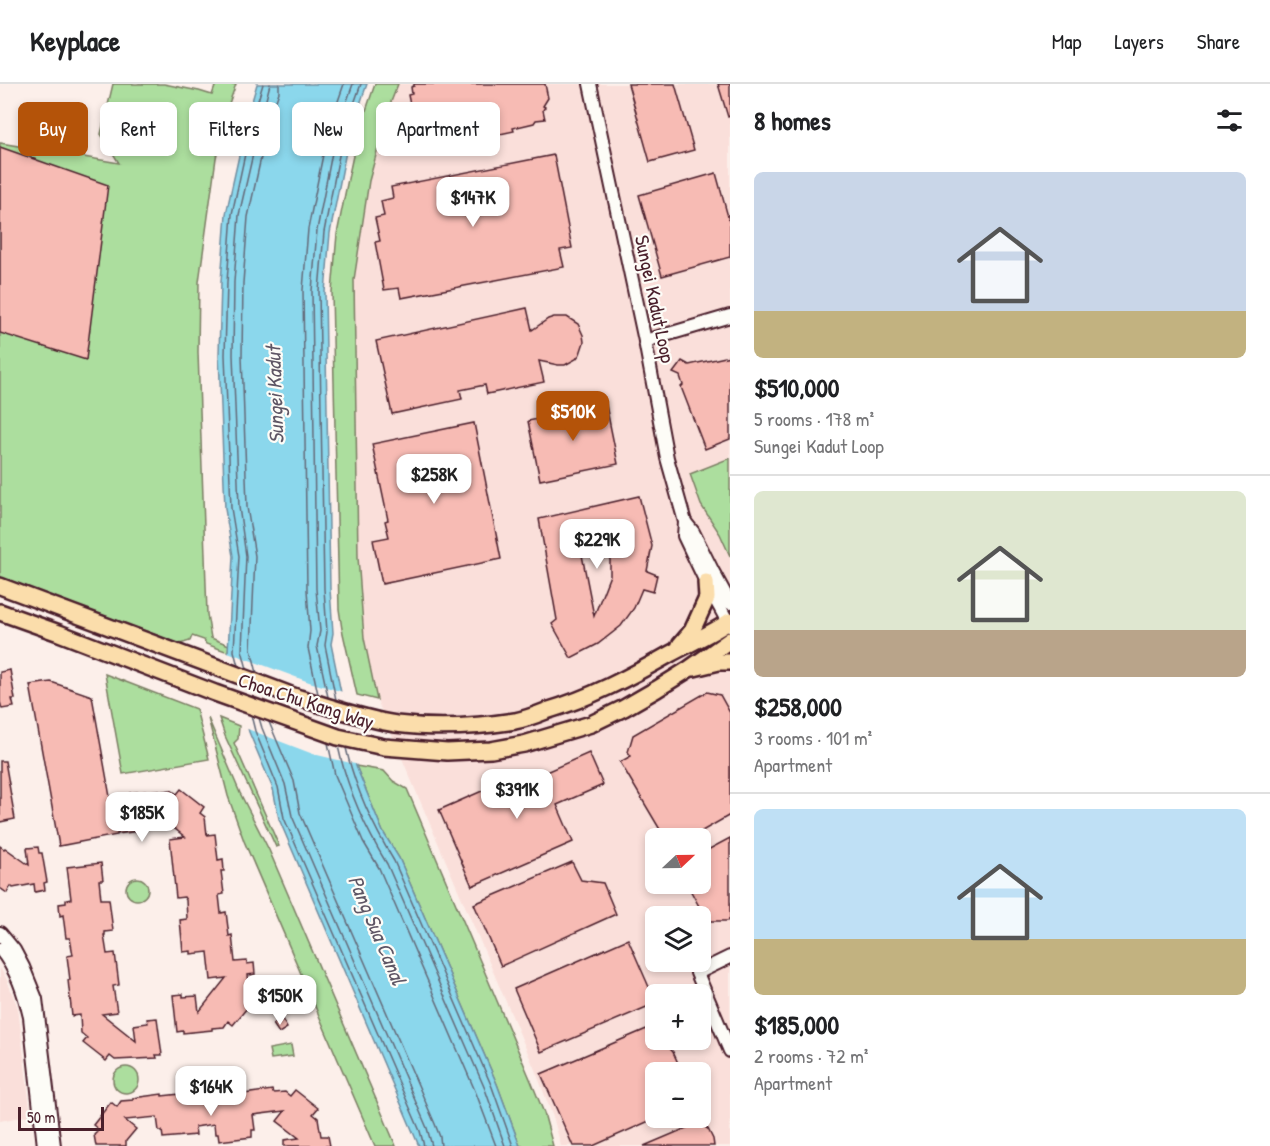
<!DOCTYPE html>
<meta charset="utf-8">
<style>
body{margin:0;font-family:"Patrick Hand",sans-serif;background:#f6f6f6;color:#202124;height:100vh;display:flex;flex-direction:column;font-size:22px;white-space:nowrap}
*{box-sizing:border-box;margin:0}
p{font-size:20px;color:#757577}
.icon{flex:none;width:33px;height:33px;fill:none;stroke:currentColor;stroke-width:2;stroke-linecap:round;stroke-linejoin:round}
.map{position:relative;flex:1;overflow:hidden}
.side{display:flex;flex-direction:column;background:#fff;width:540px}
.side>*{flex:none}
.hud{position:absolute;left:18px;top:18px;width:570px;height:54px;display:flex;gap:12px}
.needle{width:39px;rotate:68deg}
.fabs{position:absolute;left:645px;top:744px;display:grid;gap:12px}
.fabs a{display:grid;place-items:center;width:66px;height:66px;border-radius:9px;background:#fff;box-shadow:0 3px 9px #0003;font-size:30px}
.scale{position:absolute;left:18px;bottom:15px;width:86px;box-sizing:border-box;padding-left:6px;border:3px solid #4a1f2b;border-top:0;font-size:16px;line-height:21px;white-space:nowrap;color:#4a1f2b;-webkit-text-stroke:4px #fdfcf7;paint-order:stroke}
.price{position:absolute;translate:-50% -51px;padding:0 14px;border-radius:12px;background:#fff;color:#222;font-size:20px;line-height:39px;filter:drop-shadow(0 2px 3px #0008)}
.price::after{content:'';position:absolute;left:50%;top:36px;width:18px;height:14px;margin-left:-9px;background:inherit;clip-path:polygon(0 0,100% 0,50% 100%)}
.price.active{background:#b45309;color:#fff}
ul{padding:0;list-style:none}
li{display:grid;align-content:center;gap:12px;height:318px;padding:0 24px}
li+li{border-top:2px solid #e0e0e0}
li span{display:grid;place-items:center;height:186px;border-radius:9px;color:#555}
li>.icon{margin-inline-start:auto}
span .icon{width:108px;height:108px;fill:#fffc;stroke-width:1}
li b{font-size:26px}
h2{display:flex;justify-content:space-between;align-items:center;height:72px;padding:0 24px;font-size:26px}
.chip{padding:0 21px;border-radius:9px;background:#fff;box-shadow:0 3px 9px #0003;font-size:21px;line-height:54px}
.chip.active{background:#b45309;color:#fff}
header{display:flex;align-items:center;gap:36px;box-sizing:border-box;height:84px;padding:0 30px;background:#fff;border-bottom:2px solid #e0e0e0}
header strong{font-size:28px}
nav{display:flex;gap:33px;margin-inline-start:auto;font-size:21px}
main{display:flex;flex:1;min-height:0}
.map>svg:first-child{display:block}
.built{fill:#fadfda;fill-rule:evenodd}
.green{fill:#acde9e;stroke:#7b7e64;stroke-width:1.5}
.water{fill:#8bd7ec;stroke:#718d9f;stroke-width:1.5}
.pier{fill:#fcefea}
.lines{fill:none;stroke-linecap:round;stroke-linejoin:round}
.shore{stroke:#646978;stroke-width:1.5}
.building{fill:#f7bbb4;stroke:#4a1f2b;stroke-width:1.5;fill-rule:evenodd}
.minor-casing{stroke:#4a1f2b;stroke-width:16}
.major-casing{stroke:#4a1f2b;stroke-width:20}
.minor{stroke:#fdfcf7;stroke-width:12}
.major{stroke:#fbddab;stroke-width:15}
.labels{text-anchor:middle;stroke-width:4.5;stroke-linejoin:round;paint-order:stroke}
.street-label{font-size:20px;fill:#4a1f2b;stroke:#fdfcf7}
.water-label{font-size:21px;font-style:italic;fill:#5e5665;stroke:#fdfcf7}
</style>
<header>
<strong>Keyplace</strong>
<nav><a>Map</a><a>Layers</a><a>Share</a></nav>
</header>
<main>
<div class="map">
<svg width="730" height="1062" viewBox="0 0 730 1062">
<rect width="100%" height="100%" fill="#fcefea"/>
<filter id="ink" filterUnits="userSpaceOnUse"><feTurbulence type="fractalNoise" baseFrequency=".0167" numOctaves="2"/><feDisplacementMap in="SourceGraphic" scale="12" xChannelSelector="R" yChannelSelector="G"/><feConvolveMatrix kernelMatrix="1 2 1 2 8 2 1 2 1" color-interpolation-filters="sRGB"/></filter>
<g filter="url(#ink)">
<g class="built">
<path d="M398 0H730V1062H561L554 1036 536 988 377 616 364 554 358 473 354 196 369 97 389 23ZM656 754H700V800H656ZM656 832H700V878H656ZM656 910H700V956H656ZM656 988H700V1034H656Z"/>
<path d="M0 884 6 894 18 924 31 1031 0 1037Z"/>
</g>
<g class="green">
<path d="M113 0H164L199 7 212 11 216 0H236L227 25 216 74 199 198 198 268 207 530 211 554 229 561 228 568 206 560 204 556 192 552 190 557 180 560 0 493V59L119 79 101 50Z"/>
<path d="M375 0H398L389 23 369 97 354 196 358 473 364 554 377 616 357 611 342 545 339 525 332 208 337 150 348 95 357 53Z"/>
<path d="M730 374V472L720 450 701 421 690 390Z"/>
<path d="M105 590 196 625 209 675 123 690Z"/>
<path d="M208 634 240 709 269 766 396 1062H375L244 757 228 712Z"/>
<path d="M219 634 239 642 238 655 234 659 279 762 276 763 225 652Z"/>
<path d="M356 682 384 687 393 697 407 705 531 997 544 1029 553 1062H520L497 1000 399 774 383 748Z"/>
<circle cx="137" cy="805" r="11"/>
<path d="M291 961 293 972 271 975 269 965Z"/>
<circle cx="126" cy="996" r="13"/>
</g>
<path class="water" d="M257 0H367L349 52 330 149 325 208 330 505 333 549 331 560 356 682 383 748 399 774 497 1000 520 1062H419L279 735 273 705 249 648 228 568 233 472 225 425 219 271 221 198 226 130 248 31Z"/>
<path class="pier" d="M225 567 309 598 343 608 359 681 313 670 245 644Z"/>
<g class="lines">
<g class="shore">
<path d="M238 582 234 567 239 472 231 424 225 271 227 198 232 130 253 33 263 0"/>
<path d="M247 585 242 566 246 472 239 423 233 271 234 198 239 131 261 35 270 0"/>
<path d="M257 589 251 565 255 472 247 423 242 271 243 199 248 133 269 37 279 8V0"/>
<path d="M318 610 308 564 310 547 307 506 303 206 308 145 328 46 344 0"/>
<path d="M328 613 317 562 320 547 316 505 312 207 317 146 336 48 353 0"/>
<path d="M336 616 325 561 327 548 324 505 319 207 324 148 343 51 361 0"/>
<path d="M251 631 255 647 278 703 284 734 420 1047 424 1062"/>
<path d="M259 634 262 644 285 700 292 732 427 1044 432 1062"/>
<path d="M269 638 294 697 300 729 435 1040 440 1053 441 1062"/>
<path d="M328 659 335 691 363 757 379 784 476 1009 496 1062"/>
<path d="M338 662C347 704 365 744 387 780L485 1005 505 1062"/>
<path d="M346 664C355 704 373 742 394 777L492 1003 513 1062"/>
</g>
</g>
<g class="building">
<path d="M414 0H545L548 14 543 22 545 23 543 26 545 35 536 36 534 39 513 44 514 47 430 65 429 61 422 62 420 54 417 55 408 11 412 10 411 3 414 2Z"/>
<path d="M628 0H675L694 66 650 78Z"/>
<path d="M718 0H730V32L728 33Z"/>
<path d="M0 63 108 101 86 276 0 249Z"/>
<path d="M554 71 572 164 560 166 564 183 401 214 399 204 384 206 375 158 380 157 375 134 384 132 381 117 393 114 391 103Z"/>
<path d="M716 89 730 140V173L662 192 639 111Z"/>
<path d="M527 224 532 246 548 235 554 233H567L578 240 583 251 584 258 580 270 576 275 565 281H558L539 277 544 298 487 310 485 301 460 306 462 315 392 330 376 257Z"/>
<path d="M730 272V355L705 365 681 303 683 301 680 292 673 289 682 277 689 281Z"/>
<path d="M606 321 618 380 540 396 528 337Z"/>
<path d="M474 339 501 475 382 500 373 456 389 453 385 437 388 436 372 360Z"/>
<path d="M639 412 652 462 647 487 657 491 653 508 642 505 634 524 621 542 598 560 571 574 552 540 557 536 539 435ZM610 465V491L594 532 582 471Z"/>
<path d="M10 586 15 615H12L14 623 2 625 0 618V588Z"/>
<path d="M51 598 92 612 110 713 130 711V709L159 706V708L171 706 177 710 181 705 204 723 200 729 205 733 207 751 215 750 218 776 223 775 224 787H221L224 810 219 811 221 829 226 828 229 852 232 851 235 878 247 877V880L254 879 255 890 248 891 250 909 246 914 252 918 233 941 228 937 224 943 212 944V946L183 949V947L177 948 173 911 183 910V913L197 912 199 928 226 894 211 896 208 868 191 870V867L183 868 180 836 187 835 186 816 184 813 176 814 170 755 185 753 151 726 153 742 139 743V747L117 750V751L59 762 30 601Z"/>
<path d="M707 608 720 611 730 629V731L690 754H665L620 678 631 672 628 668 633 651Z"/>
<path d="M589 669 603 701 557 721 573 758 472 802 439 726 491 703 494 711Z"/>
<path d="M0 677H5L15 735 0 738Z"/>
<path d="M730 754V835L727 837H707L687 800H700V770Z"/>
<path d="M0 762 4 765 5 764 29 781 27 764 38 763 39 769H42L47 798 44 799 45 806 35 808 34 800 13 804 11 802 7 809 0 804Z"/>
<path d="M572 778 581 796 603 799 616 830 501 882 474 820Z"/>
<path d="M101 779 103 796H99L101 815H109L113 847 105 848V851H104L107 870 115 869 119 901 113 902 117 928 102 930 136 957 134 941 148 939 147 935 157 934 162 971H156L157 974 115 976 110 972 106 977 83 959 87 954 81 949 80 931 72 932 68 896H70L67 872 73 871 70 854H66L63 831 60 832 59 820 66 819V816L71 815 67 783Z"/>
<path d="M628 855 656 919 541 968 514 905Z"/>
<path d="M282 935 287 944 279 949 273 940Z"/>
<path d="M656 941V956H662L673 968 682 988H656V1034L593 1062H573L541 990Z"/>
<path d="M190 1001 191 1008H195L196 1017 215 1015 214 1008 225 1006 226 1014 244 1012V1010L272 1006 273 1009 285 1008 290 1012 295 1006 318 1024 313 1030 318 1034 321 1052H328L330 1062H284V1056L299 1054 277 1037 285 1027 253 1031 255 1046H252V1053L219 1057 218 1050H215L214 1040 195 1043 196 1051 163 1054 162 1047H159L157 1033 125 1036 136 1045 126 1057V1062H96L94 1051 99 1046 93 1041 111 1018 117 1023 121 1017 133 1016V1014L162 1010V1012L180 1010 179 1002Z"/>
<path d="M698 1039 708 1045 713 1055 714 1062H644Z"/>
</g>
<g class="lines">
<g class="minor-casing">
<g id="minor">
<path d="M590 0 645 257 667 374 685 438 684 452 706 498 730 542"/>
<path d="M645 257 730 232"/>
<path d="M685 438 693 448 712 486 730 519"/>
<path d="M0 849 14 866 23 883 36 915 54 1062"/>
<path d="M0 865C17 886 24 908 30 933L44 1062"/>
<path d="M730 873 697 889 730 967"/>
</g>
</g>
<g class="major-casing">
<g id="major">
<path d="M0 502 299 614C331 623 363 635 396 640 435 645 476 643 515 637 525 635 536 631 546 627 590 614 630 593 670 570 690 559 711 550 730 537"/>
<path d="M0 528 59 549 215 609 338 653 384 663 447 668 491 666 524 660 591 640 624 624 657 605 689 585 730 556"/>
<path d="M680 561 692 547 707 514 706 498"/>
<path d="M694 584 719 578H730"/>
</g>
</g>
<use href="#minor" class="minor"/>
<use href="#major" class="major"/>
</g>
</g>
<g class="labels">
<g class="street-label">
<text transform="translate(655 215) rotate(78)" y="7">Sungei Kadut Loop</text>
<text transform="translate(306 617) rotate(18)" y="7">Choa Chu Kang Way</text>
</g>
<g class="water-label">
<text transform="translate(275 311) rotate(-92)" y="7">Sungei Kadut</text>
<text transform="translate(377 846) rotate(67)" y="7">Pang Sua Canal</text>
</g>
</g>
</svg>
<div class="fabs">
<a><svg class="needle" viewBox="-14 -14 28 28"><path d="M0-13l5 13h-10z" fill="#e53935"/><path d="M0 13l5-13h-10z" fill="#757577"/></svg></a>
<a><svg class="icon" aria-label="layers" viewBox="0 0 24 24"><path d="M12 4l9 5-9 5-9-5zM3 14l9 5 9-5"/></svg></a>
<a>+</a>
<a>−</a>
</div>
<div class="scale">50 m</div>
<b class="price" style="left:473px;top:144px">$147K</b>
<b class="price active" style="left:573px;top:358px">$510K</b>
<b class="price" style="left:434px;top:421px">$258K</b>
<b class="price" style="left:597px;top:486px">$229K</b>
<b class="price" style="left:517px;top:736px">$391K</b>
<b class="price" style="left:142px;top:759px">$185K</b>
<b class="price" style="left:280px;top:942px">$150K</b>
<b class="price" style="left:211px;top:1033px">$164K</b>
<div class="hud">
<a class="chip active">Buy</a>
<a class="chip">Rent</a>
<a class="chip">Filters</a>
<a class="chip">New</a>
<a class="chip">Apartment</a>
</div>
</div>
<section class="side">
<h2>8 homes<svg class="icon" aria-label="filters" viewBox="0 0 24 24"><path d="M4 7h16M4 17h16"/><circle cx="9" cy="7" r="2"/><circle cx="15" cy="17" r="2"/></svg></h2>
<ul>
<li><span style="background:linear-gradient(#c9d6e8 75%,#c2b280 0)"><svg class="icon" aria-label="home" viewBox="0 0 24 24"><path d="M3 11l9-7 9 7M6 9v11h12V9"/></svg></span><div><b>$510,000</b><p>5 rooms · 178 m²</p><p>Sungei Kadut Loop</p></div></li>
<li><span style="background:linear-gradient(#dfe7d0 75%,#b9a48a 0)"><svg class="icon" aria-label="home" viewBox="0 0 24 24"><path d="M3 11l9-7 9 7M6 9v11h12V9"/></svg></span><div><b>$258,000</b><p>3 rooms · 101 m²</p><p>Apartment</p></div></li>
<li><span style="background:linear-gradient(#bfe0f5 70%,#c2b280 0)"><svg class="icon" aria-label="home" viewBox="0 0 24 24"><path d="M3 11l9-7 9 7M6 9v11h12V9"/></svg></span><div><b>$185,000</b><p>2 rooms · 72 m²</p><p>Apartment</p></div></li>
</ul>
</section>
</main>
